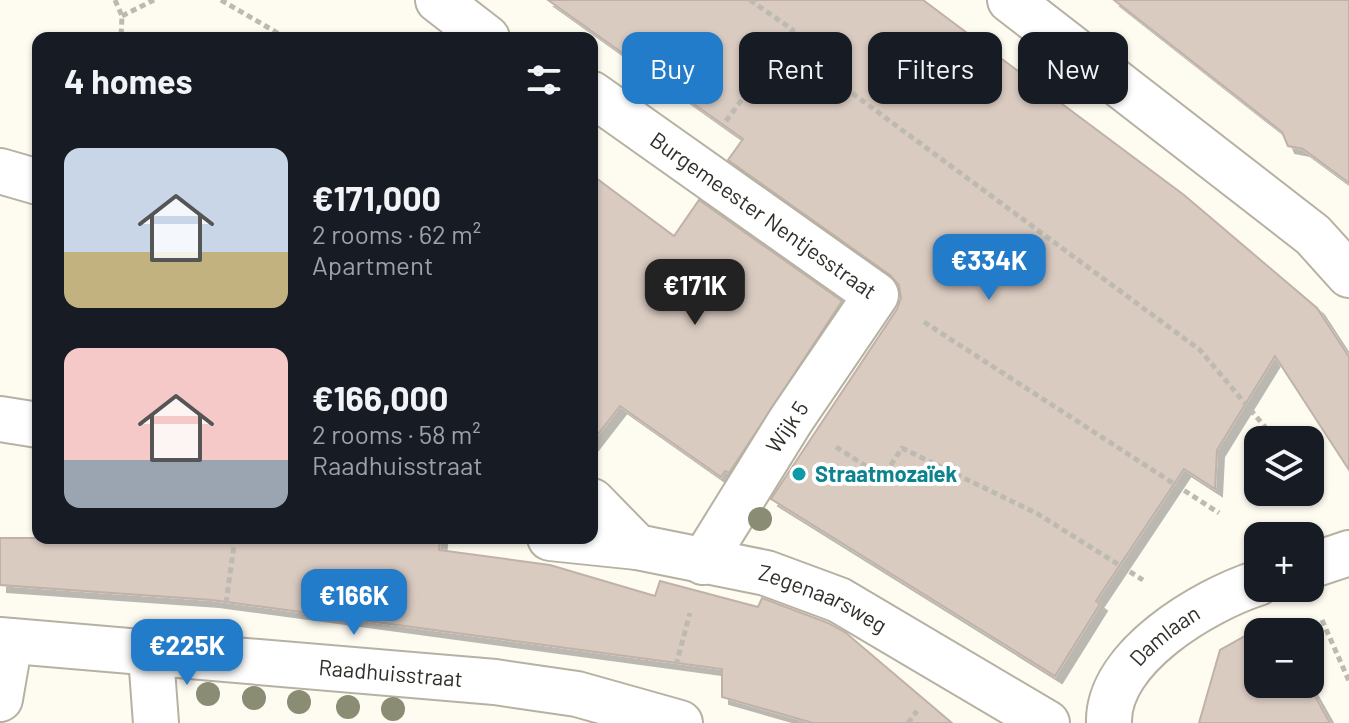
<!DOCTYPE html>
<meta charset="utf-8">
<style>
body{margin:0;font-family:Barlow,sans-serif;background:#20242c;color:#f1f3f6;height:100vh;display:flex;flex-direction:column;font-size:30px;white-space:nowrap}
*{box-sizing:border-box;margin:0}
p{font-size:26px;color:#9ea1a6}
.icon{flex:none;width:44px;height:44px;fill:none;stroke:currentColor;stroke-width:2;stroke-linecap:round;stroke-linejoin:round}
.map{position:relative;flex:1;overflow:hidden}
.side{position:absolute;left:32px;top:32px;width:566px;height:512px;display:flex;flex-direction:column;background:#171b24;border-radius:16px;box-shadow:0 2px 6px #0004}
.side>*{flex:none}
.guide{position:absolute;left:622px;top:32px;width:606px;height:72px;display:flex;gap:16px}
.buttons{position:absolute;left:1244px;top:426px;display:grid;gap:16px}
.buttons a{display:grid;place-items:center;width:80px;height:80px;border-radius:16px;background:#171b24;box-shadow:0 2px 6px #0004;font-size:40px}
.price{position:absolute;translate:-50% -68px;padding:0 18px;border-radius:16px;background:#227cc9;color:#fff;font-size:26px;line-height:52px;filter:drop-shadow(0 2px 4px #0008)}
.price::after{content:'';position:absolute;left:50%;top:48px;width:24px;height:18px;margin-left:-12px;background:inherit;clip-path:polygon(0 0,100% 0,50% 100%)}
.price.selected{background:#222;color:#fff}
ul{padding:0;list-style:none}
li{display:flex;align-items:center;gap:24px;height:200px;padding:0 32px}
li span{display:grid;place-items:center;flex:none;width:224px;height:160px;border-radius:16px;color:#555}
li>.icon{margin-inline-start:auto}
span .icon{width:96px;height:96px;fill:#fffc;stroke-width:1}
li b{font-size:34px}
h2{display:flex;justify-content:space-between;align-items:center;height:96px;padding:0 32px;font-size:34px}
.chip{padding:0 28px;border-radius:16px;background:#171b24;box-shadow:0 2px 6px #0004;font-size:28px;line-height:72px}
.chip.selected{background:#227cc9;color:#fff}
.map>svg:first-child{display:block}
.building{fill:#dacbc1;stroke:#c1b2a9;stroke-width:2;filter:url(#shadow)}
.lines{fill:none;stroke-linecap:round;stroke-linejoin:round}
.minor-casing{stroke:#b6b1a2;stroke-width:48}
.path{stroke:#bdbab1;stroke-width:5;stroke-dasharray:6 4;stroke-linecap:butt}
.minor{stroke:#fff;stroke-width:44}
.tree{fill:#8a8d73}
.culture-dot{fill:#0f9aa8;stroke:#fff;stroke-width:3}
.labels{text-anchor:middle;stroke-width:8;stroke-linejoin:round;paint-order:stroke}
.street-label{font-size:22px;fill:#312f29;stroke:#fff}
.culture-label{font-size:22px;font-weight:bold;fill:#0d838f;stroke:#fff;text-anchor:start}
</style>
<div class="map">
<svg width="1349" height="723" viewBox="0 0 1349 723">
<defs>
<filter id="shadow"><feDropShadow dx="7" dy="7" stdDeviation="0" flood-color="#0004"/></filter>
</defs>
<rect width="100%" height="100%" fill="#fefbf1"/>
<g class="building">
<path d="M548 0H923L1184 195 1317 308 1349 357V470L1275 356 1217 450 1215 489 1184 469 1096 601 1100 604 1055 676 771 499 897 309 901 298 899 285 890 275 728 160 743 139Z"/>
<path d="M1114 0H1349V183L1303 149 1288 146 1282 132Z"/>
<path d="M592 175 674 236 699 200 842 301 729 473 725 471 721 477 620 406 592 442Z"/>
<path d="M0 538H440L439 550 550 565 655 596 660 581 758 607 762 598 828 623 846 633 952 723H813L722 697V669L212 600 0 585Z"/>
<path d="M1272 621 1279 632H1258V684H1308L1330 723H1199L1220 650Z"/>
</g>
<g class="lines">
<g class="minor-casing">
<g id="minor">
<path d="M438 0 487 38"/>
<path d="M1010 0 1313 235 1349 275"/>
<path id="s1" d="M592 94 876 295 791 420 703 562"/>
<path d="M0 171 38 182"/>
<path d="M0 419 38 425"/>
<path id="s2" d="M592 501 637 547 766 573 839 600 1047 723"/>
<path d="M550 538 637 547"/>
<path d="M1310 566 1349 553"/>
<path id="s3" d="M0 640 495 682 577 694 680 723"/>
<path d="M151 656 156 723"/>
<path d="M0 699 10 641"/>
<path id="s4" d="M1109 723C1107 657 1205 600 1258 583"/>
</g>
</g>
<g class="path">
<path d="M115 0 122 16 121 38"/>
<path d="M221 0 286 38"/>
<path d="M750 0 793 30 780 48 852 93 1200 350 1276 440"/>
<path d="M122 16 154 0"/>
<path d="M726 121 780 48"/>
<path d="M924 322 1219 513"/>
<path d="M836 447 883 477 902 448 1038 514 1143 580"/>
<path d="M226 603 235 538"/>
<path d="M1322 620 1349 681"/>
<path d="M676 665 690 613"/>
<path d="M908 723 917 711"/>
</g>
<use href="#minor" class="minor"/>
</g>
<g class="tree">
<circle cx="760" cy="519" r="12"/>
<circle cx="208" cy="694" r="12"/>
<circle cx="254" cy="698" r="12"/>
<circle cx="299" cy="702" r="12"/>
<circle cx="348" cy="707" r="12"/>
<circle cx="393" cy="709" r="12"/>
</g>
<circle class="culture-dot" cx="799" cy="474" r="8"/>
<g class="labels">
<g class="street-label">
<text dy="8" stroke="none"><textPath href="#s1" startOffset="210">Burgemeester Nentjesstraat</textPath></text>
<text transform="translate(787 427) rotate(-56)" y="8">Wijk 5</text>
<text dy="8" stroke="none"><textPath href="#s2" startOffset="258">Zegenaarsweg</textPath></text>
<text dy="8" stroke="none"><textPath href="#s4" startOffset="108">Damlaan</textPath></text>
<text dy="8" stroke="none"><textPath href="#s3" startOffset="392">Raadhuisstraat</textPath></text>
</g>
<g class="culture-label">
<text x="815" y="482">Straatmozaïek</text>
</g>
</g>
</svg>
<div class="buttons">
<a><svg class="icon" aria-label="layers" viewBox="0 0 24 24"><path d="M12 4l9 5-9 5-9-5zM3 14l9 5 9-5"/></svg></a>
<a>+</a>
<a>−</a>
</div>
<b class="price" style="left:989px;top:302px">€334K</b>
<b class="price selected" style="left:695px;top:327px">€171K</b>
<b class="price" style="left:354px;top:637px">€166K</b>
<b class="price" style="left:187px;top:687px">€225K</b>
<div class="guide">
<a class="chip selected">Buy</a>
<a class="chip">Rent</a>
<a class="chip">Filters</a>
<a class="chip">New</a>
</div>
<section class="side">
<h2>4 homes<svg class="icon" aria-label="filters" viewBox="0 0 24 24"><path d="M4 7h16M4 17h16"/><circle cx="9" cy="7" r="2"/><circle cx="15" cy="17" r="2"/></svg></h2>
<ul>
<li><span style="background:linear-gradient(#c9d6e8 65%,#c2b280 0)"><svg class="icon" aria-label="home" viewBox="0 0 24 24"><path d="M3 11l9-7 9 7M6 9v11h12V9"/></svg></span><div><b>€171,000</b><p>2 rooms · 62 m²</p><p>Apartment</p></div></li>
<li><span style="background:linear-gradient(#f6c9c9 70%,#9aa5b1 0)"><svg class="icon" aria-label="home" viewBox="0 0 24 24"><path d="M3 11l9-7 9 7M6 9v11h12V9"/></svg></span><div><b>€166,000</b><p>2 rooms · 58 m²</p><p>Raadhuisstraat</p></div></li>
</ul>
</section>
</div>
